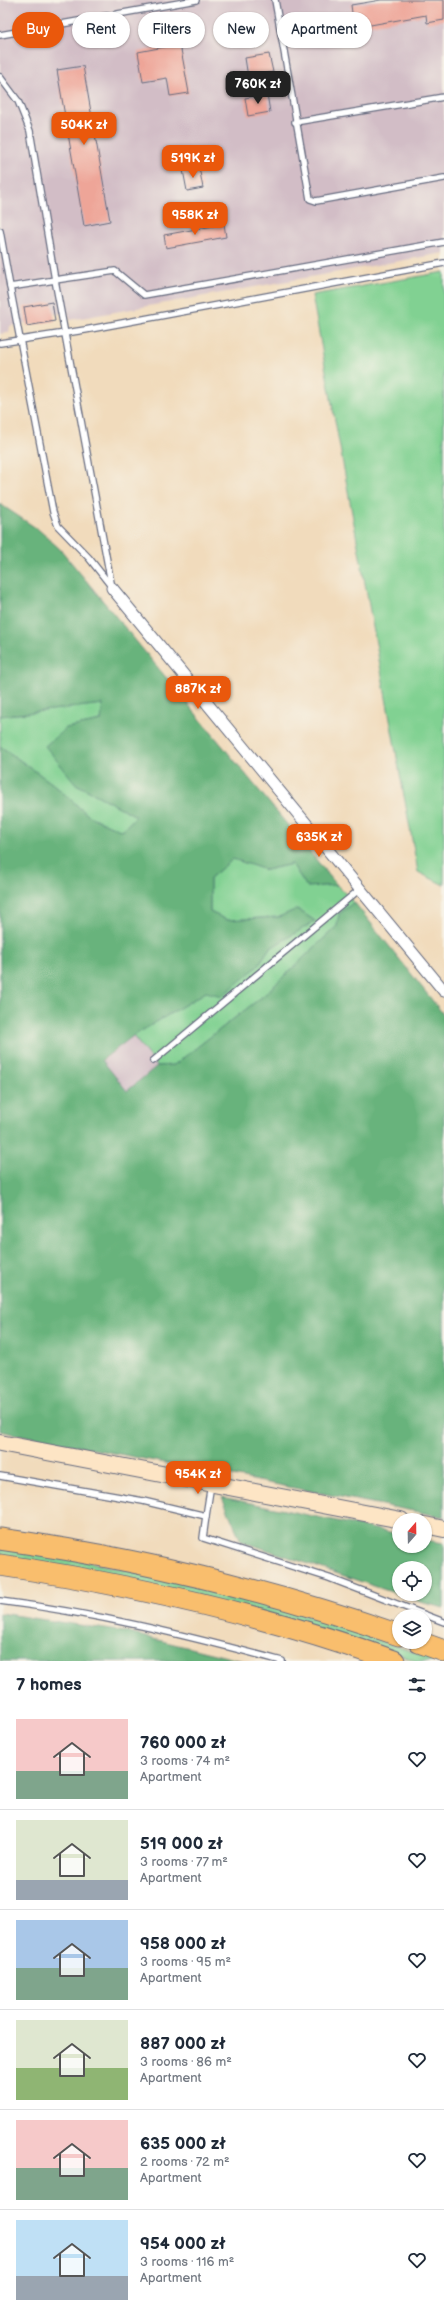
<!DOCTYPE html>
<meta charset="utf-8">
<style>
body{margin:0;font-family:"Balsamiq Sans",sans-serif;background:#f2f2f3;color:#1f2937;height:100vh;display:flex;flex-direction:column;font-size:15px;white-space:nowrap}
*{box-sizing:border-box;margin:0}
p{font-size:13px;color:#747a83}
.icon{flex:none;width:22px;height:22px;fill:none;stroke:currentColor;stroke-width:2;stroke-linecap:round;stroke-linejoin:round}
.map{position:relative;height:1661px;overflow:hidden}
.drawer{display:flex;flex-direction:column;background:#fff;flex:1}
.drawer>*{flex:none}
.banner{position:absolute;left:12px;top:12px;width:420px;height:36px;display:flex;gap:8px}
.needle{width:26px;rotate:20deg}
.controls{position:absolute;left:392px;top:1513px;display:grid;gap:8px}
.controls a{display:grid;place-items:center;width:40px;height:40px;border-radius:50%;background:#fff;box-shadow:0 1px 3px #0004;font-size:20px}
.price{position:absolute;translate:-50% -34px;padding:0 9px;border-radius:8px;background:#ea580c;color:#fff;font-size:13px;line-height:26px;filter:drop-shadow(0 1px 2px #0008)}
.price::after{content:'';position:absolute;left:50%;top:24px;width:12px;height:9px;margin-left:-6px;background:inherit;clip-path:polygon(0 0,100% 0,50% 100%)}
.price.selected{background:#222;color:#fff}
ul{padding:0;list-style:none}
li{display:flex;align-items:center;gap:12px;height:100px;padding:0 16px}
li+li{border-top:1px solid #e0e1e3}
li span{display:grid;place-items:center;flex:none;width:112px;height:80px;border-radius:0px;color:#555}
li>.icon{margin-inline-start:auto}
span .icon{width:48px;height:48px;fill:#fffc;stroke-width:1}
li b{font-size:17px}
h2{display:flex;justify-content:space-between;align-items:center;height:48px;padding:0 16px;font-size:17px}
.chip{padding:0 14px;border-radius:18px;background:#fff;box-shadow:0 1px 3px #0004;font-size:14px;line-height:36px}
.chip.selected{background:#ea580c;color:#fff}
.map>svg:first-child{display:block}
.industrial{fill:#d2bdc6}
.green{fill:#81d192;stroke:#4e8078}
.forest{fill:#68b37c;stroke:#42716d;fill-rule:evenodd}
.building{fill:#eea598}
.lines{fill:none;stroke-linecap:round;stroke-linejoin:round}
.lane-casing{stroke:#666b7f;stroke-width:8}
.street-casing{stroke:#666b7f;stroke-width:13}
.secondary-casing{stroke:#666b7f;stroke-width:18}
.highway-casing{stroke:#666b7f;stroke-width:23}
.lane{stroke:#fff;stroke-width:5.5}
.street{stroke:#fff;stroke-width:11}
.secondary{stroke:#fde5c5;stroke-width:16}
.highway{stroke:#f9be6d;stroke-width:21}
</style>
<div class="map">
<svg width="444" height="1661" viewBox="0 0 444 1661">
<rect width="100%" height="100%" fill="#f7f3e8"/>
<filter id="ink" filterUnits="userSpaceOnUse"><feTurbulence type="fractalNoise" baseFrequency=".025" numOctaves="2"/><feDisplacementMap in="SourceGraphic" scale="8" xChannelSelector="R" yChannelSelector="G"/><feConvolveMatrix kernelMatrix="1 2 1 2 8 2 1 2 1" color-interpolation-filters="sRGB"/></filter>
<filter id="wash" filterUnits="userSpaceOnUse"><feTurbulence type="fractalNoise" baseFrequency=".012" numOctaves="4" result="noise"/><feDisplacementMap in="SourceGraphic" scale="16" xChannelSelector="R" yChannelSelector="G"/><feGaussianBlur stdDeviation="0.9" result="paint"/><feColorMatrix in="noise" values="0 0 0 0 0 0 0 0 0 0 0 0 0 0 0 0 0 1.4 0 .05"/><feComposite in="paint" operator="in"/></filter>
<g filter="url(#wash)">
<rect width="100%" height="100%" fill="#f1dbbc"/>
<g class="industrial">
<path d="M0 0H444V253L70 320 68 312 54 314 52 302 23 307 26 323 10 326 9 332 0 334Z"/>
<path d="M133 1036 157 1066 127 1091 102 1061Z"/>
</g>
<g class="green">
<path d="M444 272V885L418 872 312 295Z"/>
<path d="M103 704 101 721 66 728 76 784 136 816 122 831 89 816 53 784 0 746V716Z"/>
<path d="M233 859 266 870 292 864 307 887 337 885 354 902 339 914 337 926 263 996 174 1065 157 1066 133 1036 206 992 257 967 269 949 315 921 297 909 279 917 227 920 210 912V878Z"/>
<path d="M0 1548 89 1562 271 1603 439 1661H415L388 1649 0 1557Z"/>
</g>
<g class="forest">
<path d="M0 504 39 530 61 550 337 885 307 887 292 864 266 870 233 859 210 878V912L227 920 279 917 297 909 315 921 269 949 257 967 222 996 206 992 133 1036 102 1060 127 1091 157 1066 174 1065 263 996 337 926 339 914 354 902 444 1015V1517L0 1431V746L53 784 89 816 122 831 136 816 76 784 45 746 66 728 101 721 103 704 0 716Z"/>
<path d="M222 1497 399 1534V1546H425V1540L444 1543V1608L424 1603 241 1541ZM399 1568H425V1594H399Z"/>
<path d="M0 1613 125 1632 243 1661H0Z"/>
</g>
<g id="blocks">
<g class="building">
<path d="M381 0H444V20L427 23 426 15 354 28 351 5Z"/>
<path d="M180 44 189 93 170 96 167 78 143 82 138 52Z"/>
<path d="M269 54 273 72 248 77 245 58Z"/>
<path d="M83 66 110 221 84 226 57 70Z"/>
<path d="M267 94 270 112 248 116 245 98Z"/>
<path d="M199 167 203 188 187 191 183 170Z"/>
<path d="M224 224 226 237 166 248 164 235Z"/>
<path d="M52 302 55 321 27 326 24 307Z"/>
</g>
</g>
</g>
<g filter="url(#ink)">
<use href="#blocks" fill-opacity="0" stroke="#666b7f" stroke-width="1"/>
<g class="lines">
<g class="lane-casing">
<g id="lane">
<path d="M275 0 310 199 316 201 444 178"/>
<path d="M0 35 196 0"/>
<path d="M0 77 18 101 30 131 55 280 10 287 0 231"/>
<path d="M295 122 444 97"/>
<path d="M10 287 53 512 58 526 89 558 111 586"/>
<path d="M0 343 85 330 444 263"/>
<path d="M112 588 55 280 115 271 144 295 444 242"/>
<path d="M153 1061 360 889"/>
<path d="M0 1476 143 1501 206 1516 211 1484"/>
<path d="M206 1516 203 1538 329 1578 444 1622"/>
<path d="M0 1601C96 1613 189 1636 282 1661"/>
</g>
</g>
<g class="street-casing">
<path id="street" d="M112 588 444 991"/>
</g>
<g class="secondary-casing">
<g id="secondary">
<path d="M0 1443 401 1520"/>
<path d="M425 1525 444 1529"/>
</g>
</g>
<g class="highway-casing">
<g id="highway">
<path d="M0 1539C136 1558 269 1590 399 1635"/>
<path d="M0 1565C134 1585 267 1615 394 1661"/>
<path d="M419 1642 444 1651"/>
</g>
</g>
<use href="#lane" class="lane"/>
<use href="#street" class="street"/>
<use href="#secondary" class="secondary"/>
<use href="#highway" class="highway"/>
</g>
</g>
</svg>
<div class="controls">
<a><svg class="needle" viewBox="-14 -14 28 28"><path d="M0-13l5 13h-10z" fill="#e53935"/><path d="M0 13l5-13h-10z" fill="#747a83"/></svg></a>
<a><svg class="icon" aria-label="locate" viewBox="0 0 24 24"><circle cx="12" cy="12" r="6"/><path d="M12 2v4M12 18v4M2 12h4M18 12h4"/></svg></a>
<a><svg class="icon" aria-label="layers" viewBox="0 0 24 24"><path d="M12 4l9 5-9 5-9-5zM3 14l9 5 9-5"/></svg></a>
</div>
<b class="price selected" style="left:258px;top:105px">760K zł</b>
<b class="price" style="left:84px;top:146px">504K zł</b>
<b class="price" style="left:193px;top:179px">519K zł</b>
<b class="price" style="left:195px;top:236px">958K zł</b>
<b class="price" style="left:198px;top:710px">887K zł</b>
<b class="price" style="left:319px;top:858px">635K zł</b>
<b class="price" style="left:198px;top:1495px">954K zł</b>
<div class="banner">
<a class="chip selected">Buy</a>
<a class="chip">Rent</a>
<a class="chip">Filters</a>
<a class="chip">New</a>
<a class="chip">Apartment</a>
</div>
</div>
<section class="drawer">
<h2>7 homes<svg class="icon" aria-label="filters" viewBox="0 0 24 24"><path d="M4 7h16M4 17h16"/><circle cx="9" cy="7" r="2"/><circle cx="15" cy="17" r="2"/></svg></h2>
<ul>
<li><span style="background:linear-gradient(#f6c9c9 65%,#7fa58c 0)"><svg class="icon" aria-label="home" viewBox="0 0 24 24"><path d="M3 11l9-7 9 7M6 9v11h12V9"/></svg></span><div><b>760 000 zł</b><p>3 rooms · 74 m²</p><p>Apartment</p></div><svg class="icon" aria-label="heart" viewBox="0 0 24 24"><path d="M12 20l-8-8c-3-5 5-10 8-4 3-6 11-1 8 4z"/></svg></li>
<li><span style="background:linear-gradient(#dfe7d0 75%,#9aa5b1 0)"><svg class="icon" aria-label="home" viewBox="0 0 24 24"><path d="M3 11l9-7 9 7M6 9v11h12V9"/></svg></span><div><b>519 000 zł</b><p>3 rooms · 77 m²</p><p>Apartment</p></div><svg class="icon" aria-label="heart" viewBox="0 0 24 24"><path d="M12 20l-8-8c-3-5 5-10 8-4 3-6 11-1 8 4z"/></svg></li>
<li><span style="background:linear-gradient(#a9c7e8 60%,#7fa58c 0)"><svg class="icon" aria-label="home" viewBox="0 0 24 24"><path d="M3 11l9-7 9 7M6 9v11h12V9"/></svg></span><div><b>958 000 zł</b><p>3 rooms · 95 m²</p><p>Apartment</p></div><svg class="icon" aria-label="heart" viewBox="0 0 24 24"><path d="M12 20l-8-8c-3-5 5-10 8-4 3-6 11-1 8 4z"/></svg></li>
<li><span style="background:linear-gradient(#dfe7d0 60%,#8fb573 0)"><svg class="icon" aria-label="home" viewBox="0 0 24 24"><path d="M3 11l9-7 9 7M6 9v11h12V9"/></svg></span><div><b>887 000 zł</b><p>3 rooms · 86 m²</p><p>Apartment</p></div><svg class="icon" aria-label="heart" viewBox="0 0 24 24"><path d="M12 20l-8-8c-3-5 5-10 8-4 3-6 11-1 8 4z"/></svg></li>
<li><span style="background:linear-gradient(#f6c9c9 60%,#7fa58c 0)"><svg class="icon" aria-label="home" viewBox="0 0 24 24"><path d="M3 11l9-7 9 7M6 9v11h12V9"/></svg></span><div><b>635 000 zł</b><p>2 rooms · 72 m²</p><p>Apartment</p></div><svg class="icon" aria-label="heart" viewBox="0 0 24 24"><path d="M12 20l-8-8c-3-5 5-10 8-4 3-6 11-1 8 4z"/></svg></li>
<li><span style="background:linear-gradient(#bfe0f5 70%,#9aa5b1 0)"><svg class="icon" aria-label="home" viewBox="0 0 24 24"><path d="M3 11l9-7 9 7M6 9v11h12V9"/></svg></span><div><b>954 000 zł</b><p>3 rooms · 116 m²</p><p>Apartment</p></div><svg class="icon" aria-label="heart" viewBox="0 0 24 24"><path d="M12 20l-8-8c-3-5 5-10 8-4 3-6 11-1 8 4z"/></svg></li>
</ul>
</section>
